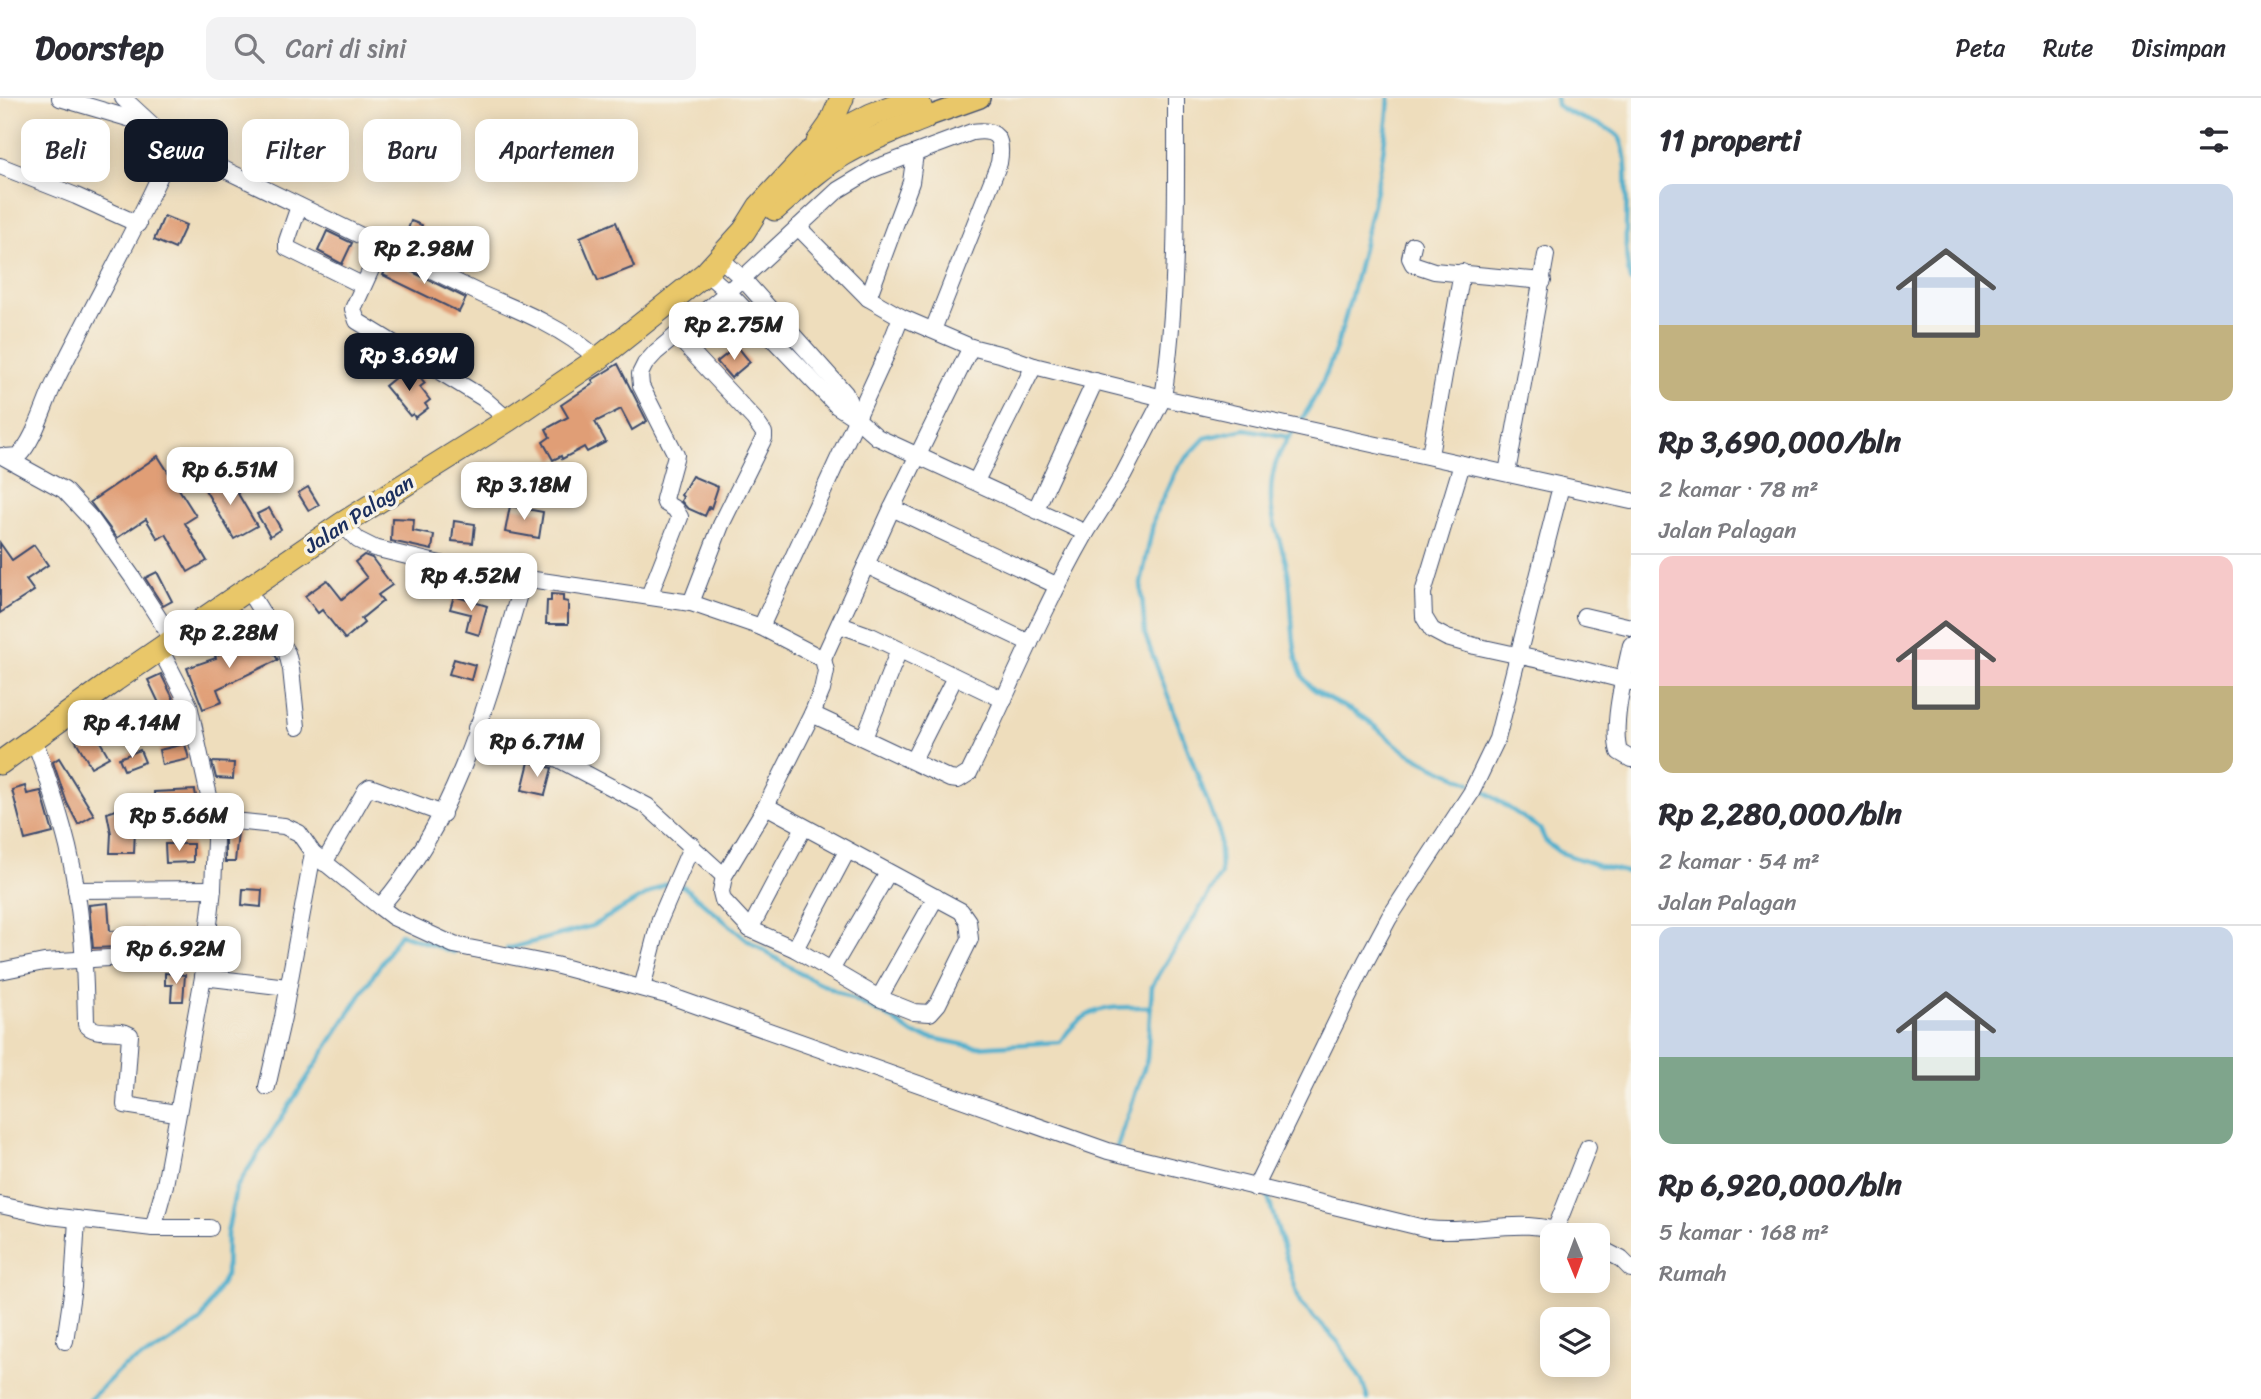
<!DOCTYPE html>
<html lang="id">
<meta charset="utf-8">
<style>
body{margin:0;font-family:Sriracha,sans-serif;background:#f2f2f3;color:#2b2b33;height:100vh;display:flex;flex-direction:column;font-size:26px;white-space:nowrap}
*{box-sizing:border-box;margin:0}
p{font-size:23px;color:#7c7c81}
.icon{flex:none;width:38px;height:38px;fill:none;stroke:currentColor;stroke-width:2;stroke-linecap:round;stroke-linejoin:round}
.map{position:relative;flex:1;overflow:hidden}
.side{display:flex;flex-direction:column;background:#fff;width:630px}
.side>*{flex:none}
.banner{position:absolute;left:21px;top:21px;width:665px;height:63px;display:flex;gap:14px}
.needle{width:46px;rotate:179deg}
.controls{position:absolute;left:1540px;top:1125px;display:grid;gap:14px}
.controls a{display:grid;place-items:center;width:70px;height:70px;border-radius:14px;background:#fff;box-shadow:0 4px 18px #0003;font-size:35px}
.price{position:absolute;translate:-50% -60px;padding:0 16px;border-radius:14px;background:#fff;color:#222;font-size:23px;line-height:46px;filter:drop-shadow(0 2px 4px #0008)}
.price::after{content:'';position:absolute;left:50%;top:42px;width:21px;height:16px;margin-left:-10px;background:inherit;clip-path:polygon(0 0,100% 0,50% 100%)}
.price.active{background:#111827;color:#fff}
ul{padding:0;list-style:none}
li{display:grid;align-content:center;gap:14px;height:371px;padding:0 28px}
li+li{border-top:2px solid #e1e1e2}
li span{display:grid;place-items:center;height:217px;border-radius:14px;color:#555}
li>.icon{margin-inline-start:auto}
span .icon{width:126px;height:126px;fill:#fffc;stroke-width:1}
li b{font-size:30px}
h2{display:flex;justify-content:space-between;align-items:center;height:84px;padding:0 28px;font-size:30px}
.tag{padding:0 24px;border-radius:14px;background:#fff;box-shadow:0 4px 18px #0003;font-size:24px;line-height:63px}
.tag.active{background:#111827;color:#fff}
header{display:flex;align-items:center;gap:42px;box-sizing:border-box;height:98px;padding:0 35px;background:#fff;border-bottom:2px solid #e1e1e2}
header strong{font-size:33px}
nav{display:flex;gap:38px;margin-inline-start:auto;font-size:24px}
.search{width:490px;height:63px;background:#f2f2f3;display:flex;align-items:center;gap:18px;box-sizing:border-box;padding:0 24px;border-radius:14px;color:#7c7c81;font-size:26px}
main{display:flex;flex:1;min-height:0}
.map>svg:first-child{display:block}
.lines{fill:none;stroke-linecap:round;stroke-linejoin:round}
.stream{stroke:#4eafcd;stroke-width:4.5}
.building{fill:#e09e76}
.minor-casing{stroke:#3b496c;stroke-width:18}
.major-casing{stroke:#3b496c;stroke-width:22}
.highway-casing{stroke:#3b496c;stroke-width:25}
.minor{stroke:#fff;stroke-width:16}
.major{stroke:#e9c769;stroke-width:19}
.highway{stroke:#e9c769;stroke-width:23}
.labels{text-anchor:middle;stroke-width:7;stroke-linejoin:round;paint-order:stroke}
.street-label{font-size:21px;fill:#1b2f5e;stroke:#f7f3e8}
</style>
<header>
<strong>Doorstep</strong>
<div class="search"><svg class="icon" aria-label="search" viewBox="0 0 24 24"><circle cx="10" cy="10" r="6"/><path d="M15 15l6 6"/></svg>Cari di sini</div>
<nav><a>Peta</a><a>Rute</a><a>Disimpan</a></nav>
</header>
<main>
<div class="map">
<svg width="1631" height="1301" viewBox="0 0 1631 1301">
<rect width="100%" height="100%" fill="#f7f3e8"/>
<filter id="ink" filterUnits="userSpaceOnUse"><feTurbulence type="fractalNoise" baseFrequency=".0143" numOctaves="2"/><feDisplacementMap in="SourceGraphic" scale="14" xChannelSelector="R" yChannelSelector="G"/><feConvolveMatrix kernelMatrix="1 2 1 2 8 2 1 2 1" color-interpolation-filters="sRGB"/></filter>
<filter id="wash" filterUnits="userSpaceOnUse"><feTurbulence type="fractalNoise" baseFrequency=".00686" numOctaves="4" result="noise"/><feDisplacementMap in="SourceGraphic" scale="28" xChannelSelector="R" yChannelSelector="G"/><feGaussianBlur stdDeviation="1.57" result="paint"/><feColorMatrix in="noise" values="0 0 0 0 0 0 0 0 0 0 0 0 0 0 0 0 0 1.4 0 .05"/><feComposite in="paint" operator="in"/></filter>
<g filter="url(#wash)">
<rect width="100%" height="100%" fill="#eeddbc"/>
<g class="lines">
<g class="stream">
<path d="M1556 0 1557 7C1574 22 1604 23 1619 39 1631 58 1625 122 1626 146 1626 158 1628 173 1631 184"/>
<path d="M1299 325C1334 276 1348 211 1362 154 1374 102 1386 53 1389 0"/>
<path d="M1294 332C1278 353 1270 374 1271 401 1271 425 1284 451 1288 474 1294 505 1288 567 1310 588 1324 601 1341 606 1356 615 1372 624 1384 637 1398 648 1418 663 1448 674 1470 685"/>
<path d="M1478 689 1540 731 1546 744 1559 754 1599 768 1631 775"/>
<path d="M678 788H683L747 842 799 875 887 918 913 936 975 949 1060 944C1086 906 1109 909 1151 909"/>
<path d="M507 851 592 828 665 786 670 787"/>
<path d="M1117 1049 1147 961 1152 888 1221 776 1219 734 1145 537 1141 485 1155 417 1178 369 1205 340 1245 331 1288 339"/>
<path d="M1267 1096 1300 1205 1338 1244 1362 1283 1368 1301"/>
<path d="M90 1301 123 1269 159 1251 200 1224 226 1177 227 1136 236 1090 400 836 454 854"/>
</g>
</g>
<g id="blocks">
<g class="building">
<path d="M164 118 186 127 175 151 154 142Z"/>
<path d="M411 123 422 127 415 147 404 142Z"/>
<path d="M616 124 634 169 598 183 580 139Z"/>
<path d="M327 133 352 145 342 166 318 153Z"/>
<path d="M390 163 466 200 459 214 383 177Z"/>
<path d="M737 248 750 264 731 280 717 264Z"/>
<path d="M618 266 647 323 632 332 621 311 595 324 606 344 587 354 584 349 562 361 561 358 553 362 543 344 550 339 546 331 568 319 561 307 594 285 592 282Z"/>
<path d="M406 271 411 278 416 274 425 285 420 289 430 302 425 306 428 310 415 320 413 316 410 318 385 288Z"/>
<path d="M158 358 196 418 185 425 207 463 188 474 166 436 158 441 146 421 117 440 90 404Z"/>
<path d="M227 377 257 428 234 441 204 390Z"/>
<path d="M692 378 718 389 711 410 709 409 705 418 687 410 681 403 683 399 681 397Z"/>
<path d="M308 389 319 407 309 413 298 395Z"/>
<path d="M510 408 543 414 539 440 505 434Z"/>
<path d="M269 410 281 431 270 438 257 416Z"/>
<path d="M392 420 414 421 413 433 434 437 432 452 391 443Z"/>
<path d="M454 423 475 426 473 445 452 443Z"/>
<path d="M0 445 12 462 34 447 48 467 26 482 34 493 0 515Z"/>
<path d="M364 457 372 460 392 487 378 497 383 503 361 521 364 525 345 541 322 512 318 515 305 498 327 482 342 501 367 480 355 464Z"/>
<path d="M157 474 172 503 163 508 145 480Z"/>
<path d="M551 496 563 497V503L568 504V526H546L547 503H551Z"/>
<path d="M454 498 487 508 479 537 466 533 470 516 450 511Z"/>
<path d="M264 538 278 562 217 591 222 604 203 611 187 570 216 560 215 558 229 551 231 555Z"/>
<path d="M454 561 475 567 471 582 449 576Z"/>
<path d="M161 576 180 614 166 620 148 582Z"/>
<path d="M91 628 109 659 91 669 73 638Z"/>
<path d="M185 646 189 661 162 667 159 652Z"/>
<path d="M140 652 145 664 124 672 119 660Z"/>
<path d="M59 660 94 717 78 726 67 705 53 664Z"/>
<path d="M212 664 234 665 233 681 216 680Z"/>
<path d="M529 664 552 670 545 697 522 692Z"/>
<path d="M25 688 27 696 41 693 53 735 25 742 12 692Z"/>
<path d="M195 692 199 719 155 721 154 694Z"/>
<path d="M128 708 135 731 134 755H110L111 735 107 715Z"/>
<path d="M225 733 238 734 235 764H225Z"/>
<path d="M165 746H193V764L166 765Z"/>
<path d="M243 791 262 792 261 809 242 807Z"/>
<path d="M108 805 110 833 143 831 144 848 93 850 89 807Z"/>
<path d="M165 875 185 877 183 903H171L172 887H165Z"/>
</g>
</g>
</g>
<g filter="url(#ink)">
<use href="#blocks" fill-opacity="0" stroke="#3b496c" stroke-width="2"/>
<g class="lines">
<g class="minor-casing">
<g id="minor">
<path d="M60 0 145 25"/>
<path d="M123 0 174 47 483 197C524 214 565 231 598 261"/>
<path d="M1176 0C1176 100 1178 201 1163 300L1631 403"/>
<path d="M0 68 76 98 138 126"/>
<path d="M299 108 287 143V150L362 187"/>
<path d="M798 129 868 200 901 219 971 249 1003 257 1034 268 1163 300 1123 377 1086 435"/>
<path d="M382 147 353 211 357 223 483 300 508 322"/>
<path d="M1413 147 1410 160 1413 166 1434 173 1543 183"/>
<path d="M720 160 743 181 845 295 857 321"/>
<path d="M706 175 728 194 837 308 857 321 877 339 1086 435C1042 512 1008 595 969 675L958 682 950 681 812 616"/>
<path d="M868 200 911 84 915 56"/>
<path d="M676 237 754 321 764 335V340L721 427 691 505"/>
<path d="M1430 357 1462 174"/>
<path d="M2 358 64 392 92 422 133 480 174 544"/>
<path d="M5 359 18 358C34 344 44 307 54 286 93 206 138 129 174 47"/>
<path d="M1462 366 1423 495 1424 519 1432 532 1447 540 1475 548 1576 570 1631 584"/>
<path d="M1507 375 1546 157"/>
<path d="M976 383 1034 268"/>
<path d="M892 410 1056 487"/>
<path d="M1036 411 1095 283"/>
<path d="M342 426 358 442 374 450 461 471 691 505 761 529 823 561 826 573 822 592 812 616 766 708 724 778 721 794 723 802 750 831 795 851 879 900 914 914 930 915 938 906 970 841 968 823 961 813 766 708"/>
<path d="M866 467 1030 545"/>
<path d="M248 492 287 555 291 571 297 629"/>
<path d="M649 498 680 419 675 411 665 405 664 401 676 357 641 288 640 276 645 266 656 254 728 194 838 92 873 71 972 34C998 30 1003 41 999 65L933 232"/>
<path d="M1584 518 1631 529"/>
<path d="M840 527 871 538 1004 602"/>
<path d="M761 529 886 257 901 219"/>
<path d="M1631 547C1625 575 1611 627 1619 654L1631 661"/>
<path d="M823 561 892 410 971 249"/>
<path d="M476 630 558 661 647 708 724 778"/>
<path d="M864 640 899 552"/>
<path d="M34 641C47 677 59 713 68 749 82 807 85 867 86 926 96 939 117 929 130 937L125 1007 176 1015"/>
<path d="M913 662 955 579"/>
<path d="M214 721 284 728 299 735 313 755 380 809C460 717 490 594 524 479"/>
<path d="M324 765 366 692 370 689 443 716"/>
<path d="M76 792 213 791"/>
<path d="M380 809 393 819 454 847 555 867 670 898 1108 1053 1428 1131C1478 1137 1524 1116 1573 1138"/>
<path d="M750 831 804 729"/>
<path d="M795 851 847 753"/>
<path d="M831 872 888 775"/>
<path d="M0 873 44 864 141 858"/>
<path d="M203 879 287 889"/>
<path d="M642 890 660 821 692 747"/>
<path d="M879 900 936 799"/>
<path d="M267 989 283 919 313 755"/>
<path d="M1255 1090 1366 863 1389 820 1471 695 1497 641 1561 388"/>
<path d="M0 1107 50 1118 153 1130 165 1087 203 879 213 791 215 742 214 721 189 607 161 553"/>
<path d="M153 1130H210"/>
<path d="M1556 1130 1588 1049"/>
<path d="M1598 1149 1621 1161 1631 1171"/>
<path d="M65 1243 73 1189 77 1121"/>
</g>
</g>
<g class="major-casing">
<path id="major" d="M924 20 980 0"/>
</g>
<g class="highway-casing">
<g id="highway">
<path d="M818 44 830 27 842 0"/>
<path d="M775 111C797 92 818 71 844 56 869 41 897 31 924 20L917 0"/>
<path d="M0 665 115 582 342 426 508 322 598 261 706 175 744 133 759 109 809 55 844 31 871 17 914 0"/>
</g>
</g>
<use href="#minor" class="minor"/>
<use href="#major" class="major"/>
<use href="#highway" class="highway"/>
</g>
</g>
<g class="labels">
<g class="street-label">
<text transform="translate(359 416) rotate(-33)" y="7">Jalan Palagan</text>
</g>
</g>
</svg>
<div class="controls">
<a><svg class="needle" viewBox="-14 -14 28 28"><path d="M0-13l5 13h-10z" fill="#e53935"/><path d="M0 13l5-13h-10z" fill="#7c7c81"/></svg></a>
<a><svg class="icon" aria-label="layers" viewBox="0 0 24 24"><path d="M12 4l9 5-9 5-9-5zM3 14l9 5 9-5"/></svg></a>
</div>
<b class="price" style="left:424px;top:188px">Rp 2.98M</b>
<b class="price" style="left:734px;top:264px">Rp 2.75M</b>
<b class="price active" style="left:409px;top:295px">Rp 3.69M</b>
<b class="price" style="left:230px;top:409px">Rp 6.51M</b>
<b class="price" style="left:524px;top:424px">Rp 3.18M</b>
<b class="price" style="left:471px;top:515px">Rp 4.52M</b>
<b class="price" style="left:229px;top:572px">Rp 2.28M</b>
<b class="price" style="left:132px;top:662px">Rp 4.14M</b>
<b class="price" style="left:537px;top:681px">Rp 6.71M</b>
<b class="price" style="left:179px;top:755px">Rp 5.66M</b>
<b class="price" style="left:176px;top:888px">Rp 6.92M</b>
<div class="banner">
<a class="tag">Beli</a>
<a class="tag active">Sewa</a>
<a class="tag">Filter</a>
<a class="tag">Baru</a>
<a class="tag">Apartemen</a>
</div>
</div>
<section class="side">
<h2>11 properti<svg class="icon" aria-label="filters" viewBox="0 0 24 24"><path d="M4 7h16M4 17h16"/><circle cx="9" cy="7" r="2"/><circle cx="15" cy="17" r="2"/></svg></h2>
<ul>
<li><span style="background:linear-gradient(#c9d6e8 65%,#c2b280 0)"><svg class="icon" aria-label="home" viewBox="0 0 24 24"><path d="M3 11l9-7 9 7M6 9v11h12V9"/></svg></span><div><b>Rp 3,690,000/bln</b><p>2 kamar · 78 m²</p><p>Jalan Palagan</p></div></li>
<li><span style="background:linear-gradient(#f6c9c9 60%,#c2b280 0)"><svg class="icon" aria-label="home" viewBox="0 0 24 24"><path d="M3 11l9-7 9 7M6 9v11h12V9"/></svg></span><div><b>Rp 2,280,000/bln</b><p>2 kamar · 54 m²</p><p>Jalan Palagan</p></div></li>
<li><span style="background:linear-gradient(#c9d6e8 60%,#7fa58c 0)"><svg class="icon" aria-label="home" viewBox="0 0 24 24"><path d="M3 11l9-7 9 7M6 9v11h12V9"/></svg></span><div><b>Rp 6,920,000/bln</b><p>5 kamar · 168 m²</p><p>Rumah</p></div></li>
</ul>
</section>
</main>
